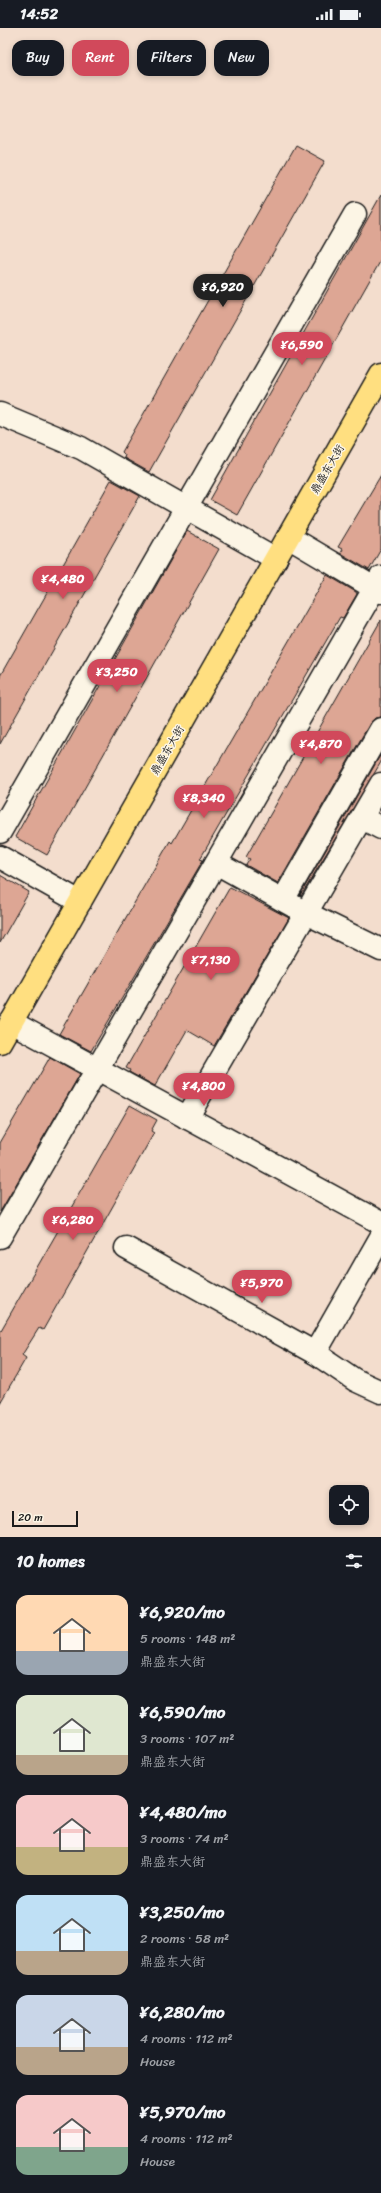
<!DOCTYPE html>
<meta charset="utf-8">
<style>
body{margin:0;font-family:Sriracha,"LXGW WenKai TC",sans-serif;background:#242831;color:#f1f3f6;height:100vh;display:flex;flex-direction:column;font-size:15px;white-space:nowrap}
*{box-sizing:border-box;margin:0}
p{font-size:13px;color:#9ea1a6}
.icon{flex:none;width:22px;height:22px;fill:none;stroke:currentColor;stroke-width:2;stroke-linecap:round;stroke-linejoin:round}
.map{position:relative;height:1509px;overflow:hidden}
.sheet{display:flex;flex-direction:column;background:#171b24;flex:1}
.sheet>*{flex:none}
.top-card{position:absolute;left:12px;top:12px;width:357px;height:36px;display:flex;gap:8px}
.buttons{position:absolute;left:329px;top:1457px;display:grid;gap:8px}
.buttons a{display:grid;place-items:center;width:40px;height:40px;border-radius:8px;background:#171b24;box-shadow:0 2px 6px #0003;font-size:20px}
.scale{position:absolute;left:12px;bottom:10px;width:66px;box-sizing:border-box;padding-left:4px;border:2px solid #1c1c1c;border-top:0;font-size:11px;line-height:14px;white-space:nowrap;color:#1c1c1c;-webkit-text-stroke:3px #fcf5e5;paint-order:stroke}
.price{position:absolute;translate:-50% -34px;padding:0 9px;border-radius:14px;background:#d1495b;color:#fff;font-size:13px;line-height:26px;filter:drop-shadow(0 1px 2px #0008)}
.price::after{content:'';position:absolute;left:50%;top:24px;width:12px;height:9px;margin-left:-6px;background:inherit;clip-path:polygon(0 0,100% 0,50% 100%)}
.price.selected{background:#222;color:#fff}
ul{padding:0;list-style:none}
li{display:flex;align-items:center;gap:12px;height:100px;padding:0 16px}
li span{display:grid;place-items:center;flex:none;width:112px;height:80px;border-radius:12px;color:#555}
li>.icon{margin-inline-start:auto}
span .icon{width:48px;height:48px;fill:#fffc;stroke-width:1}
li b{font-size:17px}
h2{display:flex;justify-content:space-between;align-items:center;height:48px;padding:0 16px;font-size:17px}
.tag{padding:0 14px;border-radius:12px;background:#171b24;box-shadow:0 2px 6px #0003;font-size:14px;line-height:36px}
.tag.selected{background:#d1495b;color:#fff}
.status{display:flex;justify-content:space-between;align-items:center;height:28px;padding:0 20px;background:#171b24;direction:ltr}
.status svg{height:11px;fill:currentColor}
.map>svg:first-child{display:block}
.building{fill:#dda694;stroke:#1c1c1c}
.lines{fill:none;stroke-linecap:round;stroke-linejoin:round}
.minor-casing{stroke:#1c1c1c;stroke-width:25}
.major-casing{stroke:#1c1c1c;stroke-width:25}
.minor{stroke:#fcf5e5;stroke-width:22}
.major{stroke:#ffdf80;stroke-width:22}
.labels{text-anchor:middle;stroke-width:3;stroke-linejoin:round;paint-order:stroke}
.street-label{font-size:11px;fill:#1c1c1c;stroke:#fcf5e5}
</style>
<div class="status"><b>14:52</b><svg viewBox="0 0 49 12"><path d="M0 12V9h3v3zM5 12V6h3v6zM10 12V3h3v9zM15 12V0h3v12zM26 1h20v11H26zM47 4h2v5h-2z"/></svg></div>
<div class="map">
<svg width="381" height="1509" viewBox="0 0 381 1509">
<rect width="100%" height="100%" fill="#f3ddcd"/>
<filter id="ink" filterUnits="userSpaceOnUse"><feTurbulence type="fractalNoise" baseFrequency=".025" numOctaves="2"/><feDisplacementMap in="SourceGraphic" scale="8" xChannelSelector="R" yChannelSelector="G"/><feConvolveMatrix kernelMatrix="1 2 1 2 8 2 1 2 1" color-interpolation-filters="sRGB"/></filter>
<g filter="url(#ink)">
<g class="building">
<path d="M296 117 325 133 149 444 124 430 125 427 122 424Z"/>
<path d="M381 167V232L237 487 210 472Z"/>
<path d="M381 447V521L369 542 340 525 342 521 338 519Z"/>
<path d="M111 452 140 468 0 716V648Z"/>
<path d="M187 503 219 521 47 827 15 809Z"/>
<path d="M327 547 356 564 357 566 343 590 340 589 200 831 203 832 91 1023 59 1006 170 813 172 815Z"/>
<path d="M381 592V689L375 690 370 695 278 855 246 837 250 831 246 829Z"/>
<path d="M381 726V734L301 868 300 867Z"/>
<path d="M0 847 29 864 0 915Z"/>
<path d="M230 859 289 890 214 1018 187 1002 155 1058 129 1044 130 1042 126 1040Z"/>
<path d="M50 1029 80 1046 0 1184V1115Z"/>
<path d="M130 1077 157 1092 151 1103 154 1105 43 1302 39 1300 22 1327 26 1330 0 1375V1304Z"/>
</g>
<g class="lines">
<g class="minor-casing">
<g id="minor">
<path d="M0 386 81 420 276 531"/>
<path d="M288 509 381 564"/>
<path d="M362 790 381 800"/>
<path d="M0 804 355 186"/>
<path d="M0 829 80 874"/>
<path d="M216 835 306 885 381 922"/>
<path d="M283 872 381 701"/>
<path d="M11 994 381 1195"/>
<path d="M187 1090 381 756"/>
<path d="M0 1209 381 549"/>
<path d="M126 1220 315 1325 355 1352 381 1364"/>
<path d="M315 1325 381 1209"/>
</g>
</g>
<g class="major-casing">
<path id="major" d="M0 1014 381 346"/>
</g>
<use href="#minor" class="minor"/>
<use href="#major" class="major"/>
</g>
</g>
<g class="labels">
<g class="street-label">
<text transform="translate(327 441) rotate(-60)" y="4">鼎盛东大街</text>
<text transform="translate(167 722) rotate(-60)" y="4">鼎盛东大街</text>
</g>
</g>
</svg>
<div class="buttons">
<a><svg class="icon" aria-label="locate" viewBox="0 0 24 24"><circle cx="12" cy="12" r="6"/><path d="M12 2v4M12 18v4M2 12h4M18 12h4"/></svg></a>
</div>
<div class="scale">20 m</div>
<b class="price selected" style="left:223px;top:280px">¥6,920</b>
<b class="price" style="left:302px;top:338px">¥6,590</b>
<b class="price" style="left:63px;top:572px">¥4,480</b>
<b class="price" style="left:117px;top:665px">¥3,250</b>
<b class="price" style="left:321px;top:737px">¥4,870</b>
<b class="price" style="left:204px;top:791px">¥8,340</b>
<b class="price" style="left:211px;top:953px">¥7,130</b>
<b class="price" style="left:204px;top:1079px">¥4,800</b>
<b class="price" style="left:73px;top:1213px">¥6,280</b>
<b class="price" style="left:262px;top:1276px">¥5,970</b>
<div class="top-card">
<a class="tag">Buy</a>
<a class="tag selected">Rent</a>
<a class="tag">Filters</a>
<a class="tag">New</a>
</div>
</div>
<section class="sheet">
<h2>10 homes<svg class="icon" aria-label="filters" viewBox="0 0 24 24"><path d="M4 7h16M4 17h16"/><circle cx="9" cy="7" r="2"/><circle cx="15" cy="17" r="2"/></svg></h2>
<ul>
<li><span style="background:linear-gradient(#ffd9b3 70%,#9aa5b1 0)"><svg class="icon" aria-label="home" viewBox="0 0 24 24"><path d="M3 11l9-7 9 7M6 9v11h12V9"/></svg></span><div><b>¥6,920/mo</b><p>5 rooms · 148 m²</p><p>鼎盛东大街</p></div></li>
<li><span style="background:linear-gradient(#dfe7d0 75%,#b9a48a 0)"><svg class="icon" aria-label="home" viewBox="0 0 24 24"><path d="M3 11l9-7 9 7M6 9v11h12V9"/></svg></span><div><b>¥6,590/mo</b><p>3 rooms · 107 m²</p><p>鼎盛东大街</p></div></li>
<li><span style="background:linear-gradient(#f6c9c9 65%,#c2b280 0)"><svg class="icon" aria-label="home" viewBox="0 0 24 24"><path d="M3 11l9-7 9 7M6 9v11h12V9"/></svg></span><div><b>¥4,480/mo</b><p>3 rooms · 74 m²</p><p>鼎盛东大街</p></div></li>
<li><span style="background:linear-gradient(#bfe0f5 70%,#b9a48a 0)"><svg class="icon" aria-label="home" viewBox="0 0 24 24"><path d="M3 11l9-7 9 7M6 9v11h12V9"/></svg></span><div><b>¥3,250/mo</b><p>2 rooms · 58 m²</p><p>鼎盛东大街</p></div></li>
<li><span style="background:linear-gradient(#c9d6e8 65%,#b9a48a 0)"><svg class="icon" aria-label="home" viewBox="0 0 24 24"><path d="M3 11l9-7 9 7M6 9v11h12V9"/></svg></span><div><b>¥6,280/mo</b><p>4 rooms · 112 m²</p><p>House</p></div></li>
<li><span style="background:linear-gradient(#f6c9c9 65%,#7fa58c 0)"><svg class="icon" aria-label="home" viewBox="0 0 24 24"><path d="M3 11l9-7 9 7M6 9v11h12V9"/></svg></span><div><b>¥5,970/mo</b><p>4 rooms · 112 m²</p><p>House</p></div></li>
</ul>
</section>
